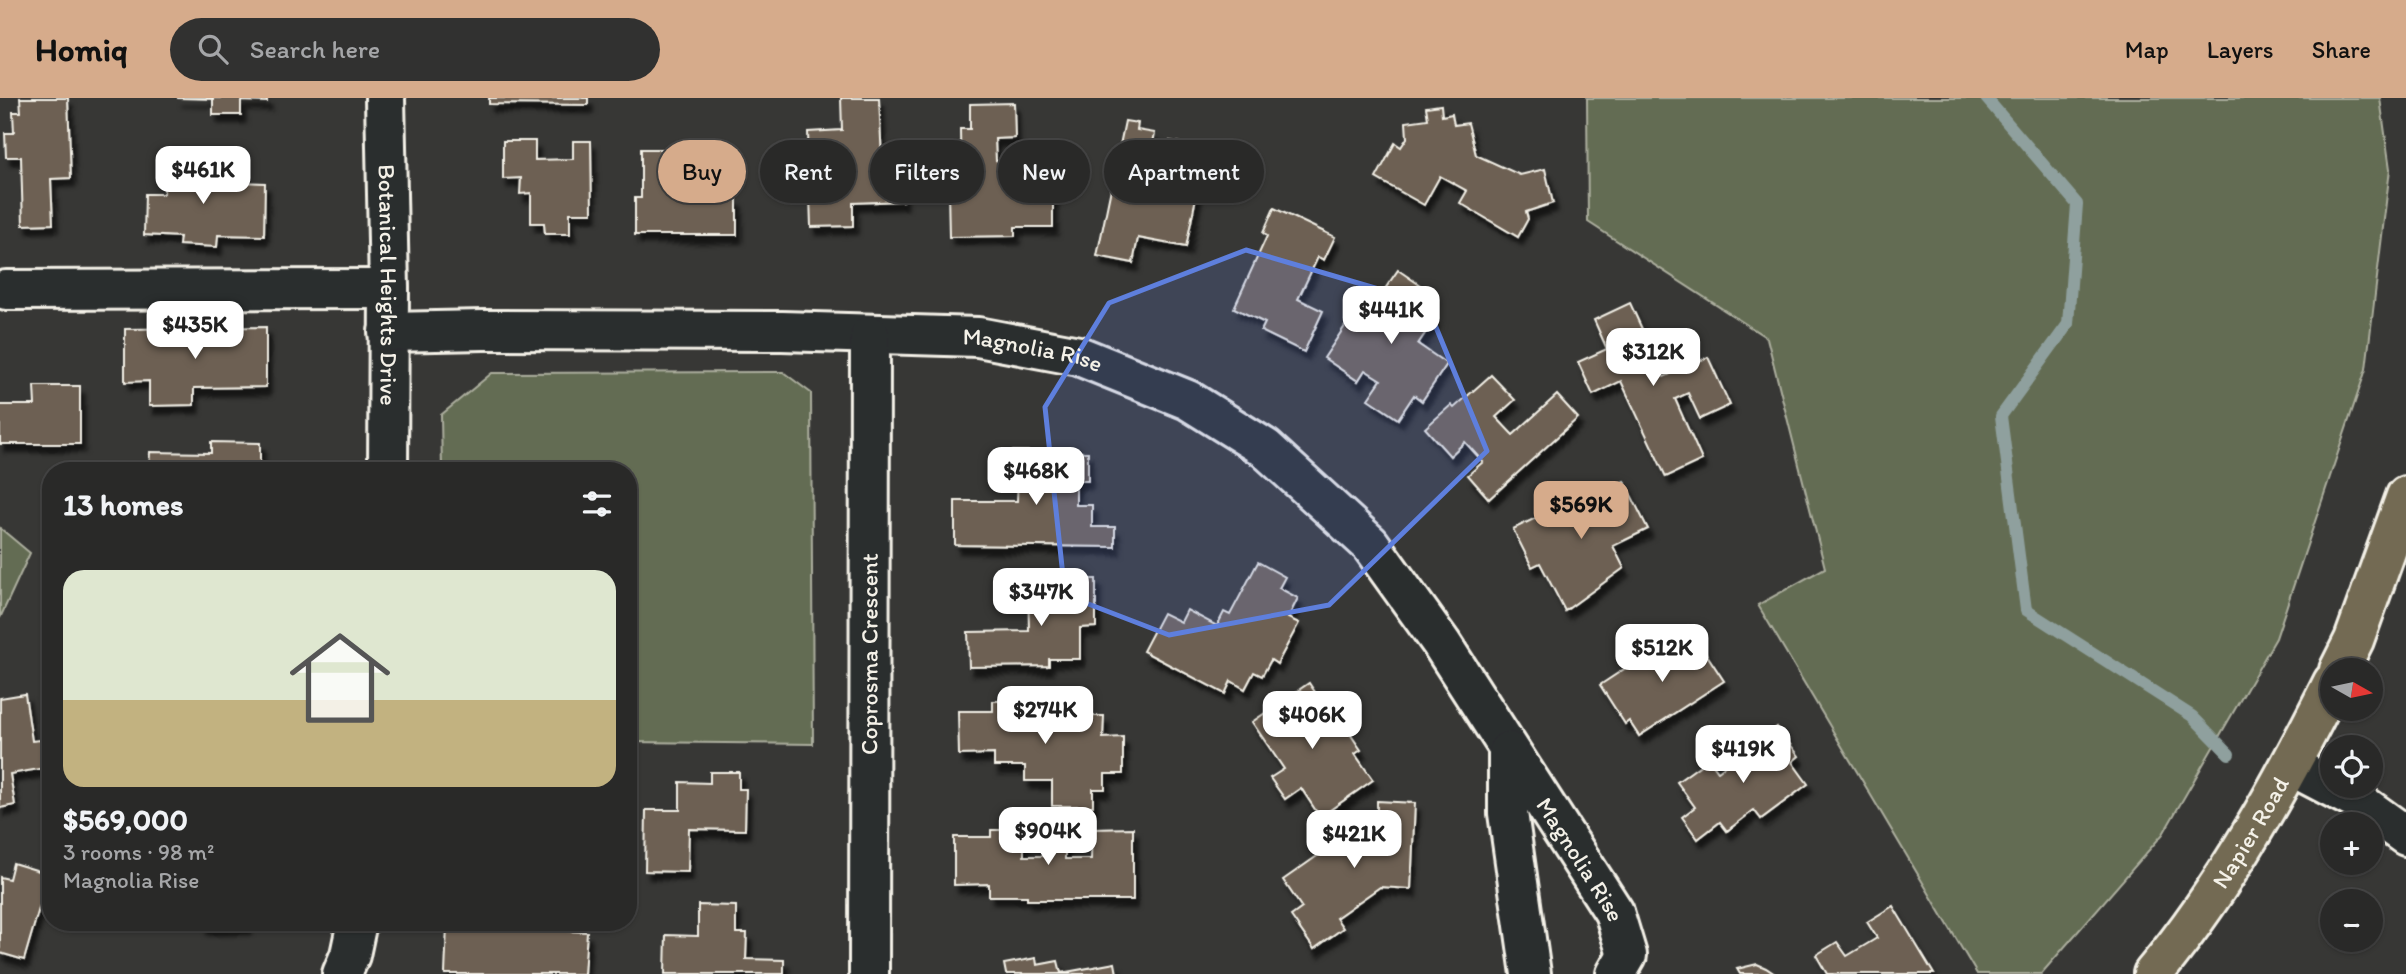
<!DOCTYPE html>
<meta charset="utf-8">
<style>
body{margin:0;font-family:Itim,sans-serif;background:#313130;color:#f1f3f6;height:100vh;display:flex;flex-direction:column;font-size:26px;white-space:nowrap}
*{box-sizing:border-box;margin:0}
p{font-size:23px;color:#a5a6a8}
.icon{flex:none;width:38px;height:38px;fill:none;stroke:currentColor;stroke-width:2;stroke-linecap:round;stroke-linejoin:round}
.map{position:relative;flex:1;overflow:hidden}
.panel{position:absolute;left:42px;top:364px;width:595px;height:469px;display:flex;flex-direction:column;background:#292928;border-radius:28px;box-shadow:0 2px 5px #0004,0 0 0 2px #454545}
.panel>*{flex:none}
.top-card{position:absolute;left:658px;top:42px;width:665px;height:63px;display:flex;gap:14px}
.needle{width:46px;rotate:99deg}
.controls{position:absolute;left:2320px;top:560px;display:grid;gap:14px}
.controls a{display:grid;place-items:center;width:63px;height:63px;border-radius:50%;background:#292928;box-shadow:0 2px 5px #0004,0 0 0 2px #454545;font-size:35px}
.price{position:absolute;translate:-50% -60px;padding:0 16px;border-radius:14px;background:#fff;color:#222;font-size:23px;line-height:46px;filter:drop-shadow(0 2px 4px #0008)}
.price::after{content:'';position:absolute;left:50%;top:42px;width:21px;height:16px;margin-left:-10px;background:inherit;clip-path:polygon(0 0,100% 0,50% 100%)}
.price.on{background:#d6ab8b;color:#111}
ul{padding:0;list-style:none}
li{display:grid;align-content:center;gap:14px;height:371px;padding:0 21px}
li+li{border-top:2px solid #454545}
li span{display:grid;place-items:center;height:217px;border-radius:21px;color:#555}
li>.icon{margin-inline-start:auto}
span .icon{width:126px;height:126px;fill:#fffc;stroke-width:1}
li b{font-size:30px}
h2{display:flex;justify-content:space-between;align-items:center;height:84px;padding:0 21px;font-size:30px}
.pill{padding:0 24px;border-radius:32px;background:#292928;box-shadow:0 2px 5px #0004,0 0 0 2px #454545;font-size:24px;line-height:63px}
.pill.on{background:#d6ab8b;color:#111}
header{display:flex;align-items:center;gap:42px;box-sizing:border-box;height:98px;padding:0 35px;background:#d6ab8b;color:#111}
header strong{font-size:33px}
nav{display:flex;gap:38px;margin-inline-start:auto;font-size:24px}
.search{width:490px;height:63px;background:#313130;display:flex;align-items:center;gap:18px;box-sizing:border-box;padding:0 24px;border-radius:38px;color:#a5a6a8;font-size:26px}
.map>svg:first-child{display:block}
.green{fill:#636c53;stroke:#acae9e;stroke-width:2}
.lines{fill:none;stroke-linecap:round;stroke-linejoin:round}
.stream{stroke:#8fa09e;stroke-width:12}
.building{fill:#6d6153;stroke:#f4f1e8;stroke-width:2;filter:url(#shadow)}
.minor-casing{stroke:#f4f1e8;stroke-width:44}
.major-casing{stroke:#f4f1e8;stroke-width:44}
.minor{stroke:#2a2d2e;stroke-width:38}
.major{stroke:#736b52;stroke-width:38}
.marked{fill:#5e7fdd;fill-opacity:0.2;stroke:#5e7fdd;stroke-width:5;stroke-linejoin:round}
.labels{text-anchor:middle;stroke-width:5;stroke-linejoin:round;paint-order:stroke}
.street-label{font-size:24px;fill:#f4f1e8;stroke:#2a2d2e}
</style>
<header>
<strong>Homiq</strong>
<div class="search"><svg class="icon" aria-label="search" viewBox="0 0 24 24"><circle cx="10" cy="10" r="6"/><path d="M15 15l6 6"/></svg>Search here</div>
<nav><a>Map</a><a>Layers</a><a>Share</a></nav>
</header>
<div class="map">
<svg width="2406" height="876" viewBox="0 0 2406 876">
<defs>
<filter id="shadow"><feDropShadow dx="4.5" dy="8" stdDeviation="2" flood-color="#0009"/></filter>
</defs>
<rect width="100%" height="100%" fill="#373735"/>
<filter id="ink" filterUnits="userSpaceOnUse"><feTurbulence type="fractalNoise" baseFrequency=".0143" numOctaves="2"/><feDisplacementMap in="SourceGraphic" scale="14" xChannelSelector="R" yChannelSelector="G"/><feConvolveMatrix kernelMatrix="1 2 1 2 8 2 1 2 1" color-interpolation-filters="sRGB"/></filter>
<g filter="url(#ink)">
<g class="green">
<path d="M1587 0H2380L2390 71 2366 271 2276 540 2163 736 2041 876H1977L1758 507 1825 470 1767 240 1588 124Z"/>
<path d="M783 274 811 295 813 646 628 644V373H442L441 317 492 275Z"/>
<path d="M0 430 30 455 0 520Z"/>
</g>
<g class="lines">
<path class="stream" d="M1986 0 2077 106 2068 226 2001 318 2026 512 2192 618 2229 656"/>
</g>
<g class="building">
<path d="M20 0H68L71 80 51 81 53 126 23 127 21 59H6L5 35H14L13 14H21Z"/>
<path d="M267 0V4L241 3V17H213V1L177 0Z"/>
<path d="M489 0H588V7L489 6Z"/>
<path d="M841 0H879L882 62 901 61 903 103 853 105V128L811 129 808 34 842 32Z"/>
<path d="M1014 5 1015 40 995 41 996 63H1023L1024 89H1053V129H1015V138L949 139 948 92H961L960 31H970V6Z"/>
<path d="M1441 7 1442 18 1452 16 1454 27 1468 25 1476 57 1520 77 1545 71 1553 105 1526 114 1528 121 1518 139 1460 105 1467 93 1440 78 1424 107 1376 80 1395 45 1401 49 1407 40 1406 24 1428 21 1426 9Z"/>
<path d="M1125 23 1138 25 1137 32 1155 35 1150 59 1166 62 1170 43 1206 50 1186 149 1138 140 1133 165 1097 158Z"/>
<path d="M503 43H535V62L573 61V43H591L592 115H570V136H545L544 125H531V95L520 96 521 80 503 81Z"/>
<path d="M641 51H737L738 78H721V101H737V137H635V100H641Z"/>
<path d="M165 56 198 57 197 82 213 83V76L240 77V84L265 85 264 138 218 137 217 149 179 147 180 139 144 137 145 96H164Z"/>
<path d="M1274 110 1335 139 1324 162 1318 159 1298 201 1323 213 1304 254 1261 233 1265 225 1234 210 1267 138 1263 135Z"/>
<path d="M1398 172 1433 196 1420 213 1434 222 1418 246 1447 266 1422 303 1414 297 1398 321 1368 301 1381 282 1365 272 1358 283 1324 260 1357 210 1367 217Z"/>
<path d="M1630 205 1664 279 1708 259 1730 307 1700 321 1688 295 1675 301 1702 362 1666 379 1621 283 1593 297 1578 264 1607 251 1594 222Z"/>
<path d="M266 229V289L194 290V307L149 308V283L125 284V231Z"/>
<path d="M1491 277 1515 302 1496 319 1513 337 1557 297 1578 320 1489 401 1468 377 1483 364 1465 344 1450 358 1425 330 1451 307 1454 310Z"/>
<path d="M34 288H80V346H0V307H35Z"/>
<path d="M211 344 260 345V373H149L150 354 211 355Z"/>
<path d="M1009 353 1088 354V383H1076V407H1092V429H1115V449L955 447V403H1017L1018 377 1009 378Z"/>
<path d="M1624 383 1648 431 1613 448 1624 470 1565 513 1540 465 1532 469 1513 431 1540 418 1536 410 1563 396 1571 410Z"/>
<path d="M1258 464 1285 479 1279 490 1298 500 1288 520 1299 525 1277 566 1271 562 1262 578 1254 574 1245 591 1231 583 1225 596 1143 553 1163 515 1181 524 1187 512 1217 528 1224 514 1230 517Z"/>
<path d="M1049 481H1096V529L1080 530V561H1049V568L969 569 968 534 1029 533 1028 487H1050Z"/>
<path d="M1688 528 1724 583 1639 638 1629 623 1625 626 1600 587 1641 560 1646 568 1681 544 1677 536Z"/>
<path d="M1309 585 1339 630 1344 627 1361 652 1355 656 1373 682 1320 719 1301 690 1285 701 1270 680 1284 671 1252 624Z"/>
<path d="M25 596 32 643 41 642 45 670 10 676 15 707 0 710V600Z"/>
<path d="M1062 602V618H1104L1103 640 1123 639V676H1105V691H1093V708H1052V683H1025V668H994V656L959 657 958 613H993V603Z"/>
<path d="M1777 629 1799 658 1792 664 1808 686 1761 721 1754 712 1727 733 1720 724 1698 741 1682 719 1695 709 1677 684 1709 661 1718 673Z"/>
<path d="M710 674H739V691H746L745 732 689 731 688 774 645 773 646 712H680V684L710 685Z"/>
<path d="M1377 703 1415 705 1411 791 1380 789 1336 820 1343 830 1314 851 1291 818 1302 810 1283 782 1377 716Z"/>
<path d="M1133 730V802H1027V798H989V786L954 787V739H991V732H1024V758H1047L1048 744H1065V761H1091L1092 731Z"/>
<path d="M13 765 49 776 24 862 0 855V779L9 781Z"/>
<path d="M698 807 736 808V835H747L746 861 784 862V876H665L666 837 698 838Z"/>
<path d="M1893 808 1934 876H1827L1816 857 1837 844 1847 858 1877 840 1867 824Z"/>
<path d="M203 824H246L247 828 203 829Z"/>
<path d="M447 827 587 834 584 876H445Z"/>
<path d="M1036 860 1037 867 1058 863 1061 875 1115 865 1117 876H1006L1004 866Z"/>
<path d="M1757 866 1766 870 1775 876H1740L1737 871Z"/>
</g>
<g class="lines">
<g class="minor-casing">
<g id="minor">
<path id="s1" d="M385 0 389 191 388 373"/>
<path d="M6 192 389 191"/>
<path id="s2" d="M388 234 484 232 782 233 978 239 1079 258 1188 302 1265 350 1370 446 1441 545 1614 814 1627 857 1616 876"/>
<path d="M1508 653V715L1531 876"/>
<path d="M2291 668 2356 702 2406 738"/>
<path d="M342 876 350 857 357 824"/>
<path id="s3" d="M869 876 870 237"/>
</g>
</g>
<g class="major-casing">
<g id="major">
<path d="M2339 572 2354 542 2406 398"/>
<path id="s4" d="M2153 876C2226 788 2282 686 2333 584"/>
</g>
</g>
<use href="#minor" class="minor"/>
<use href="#major" class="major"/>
</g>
</g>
<path class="marked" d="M1246 152 1426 205 1487 353 1329 507 1169 537 1065 497 1045 309 1109 205Z"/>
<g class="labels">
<g class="street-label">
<text dy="8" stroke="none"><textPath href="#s1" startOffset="187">Botanical Heights Drive</textPath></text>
<text dy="8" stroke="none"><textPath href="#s2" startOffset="646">Magnolia Rise</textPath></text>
<text dy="8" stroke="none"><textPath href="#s3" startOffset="320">Coprosma Crescent</textPath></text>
<text dy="8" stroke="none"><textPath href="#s4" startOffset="172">Napier Road</textPath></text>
<text dy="8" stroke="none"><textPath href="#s2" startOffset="1423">Magnolia Rise</textPath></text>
</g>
</g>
</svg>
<div class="controls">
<a><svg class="needle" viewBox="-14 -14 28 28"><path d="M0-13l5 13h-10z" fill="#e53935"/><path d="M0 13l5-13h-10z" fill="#a5a6a8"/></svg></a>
<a><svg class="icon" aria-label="locate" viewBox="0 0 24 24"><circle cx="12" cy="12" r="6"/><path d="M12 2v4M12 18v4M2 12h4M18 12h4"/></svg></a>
<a>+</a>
<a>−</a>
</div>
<b class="price" style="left:203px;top:108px">$461K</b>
<b class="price" style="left:1391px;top:248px">$441K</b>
<b class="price" style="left:195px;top:263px">$435K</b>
<b class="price" style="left:1653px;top:290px">$312K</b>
<b class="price" style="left:1036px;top:409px">$468K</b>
<b class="price on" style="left:1581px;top:443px">$569K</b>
<b class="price" style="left:1041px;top:530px">$347K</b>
<b class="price" style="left:1662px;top:586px">$512K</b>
<b class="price" style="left:1045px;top:648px">$274K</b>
<b class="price" style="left:1312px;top:653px">$406K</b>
<b class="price" style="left:1743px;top:687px">$419K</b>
<b class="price" style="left:1048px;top:769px">$904K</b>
<b class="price" style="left:1354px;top:772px">$421K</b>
<div class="top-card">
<a class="pill on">Buy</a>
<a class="pill">Rent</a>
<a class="pill">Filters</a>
<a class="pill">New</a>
<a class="pill">Apartment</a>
</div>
<section class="panel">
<h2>13 homes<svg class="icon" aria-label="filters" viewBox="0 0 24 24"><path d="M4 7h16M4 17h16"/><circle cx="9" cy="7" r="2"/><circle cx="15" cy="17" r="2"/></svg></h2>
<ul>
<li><span style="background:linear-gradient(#dfe7d0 60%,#c2b280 0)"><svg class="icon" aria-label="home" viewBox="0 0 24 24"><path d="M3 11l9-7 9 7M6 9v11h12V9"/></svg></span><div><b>$569,000</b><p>3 rooms · 98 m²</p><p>Magnolia Rise</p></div></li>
</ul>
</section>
</div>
